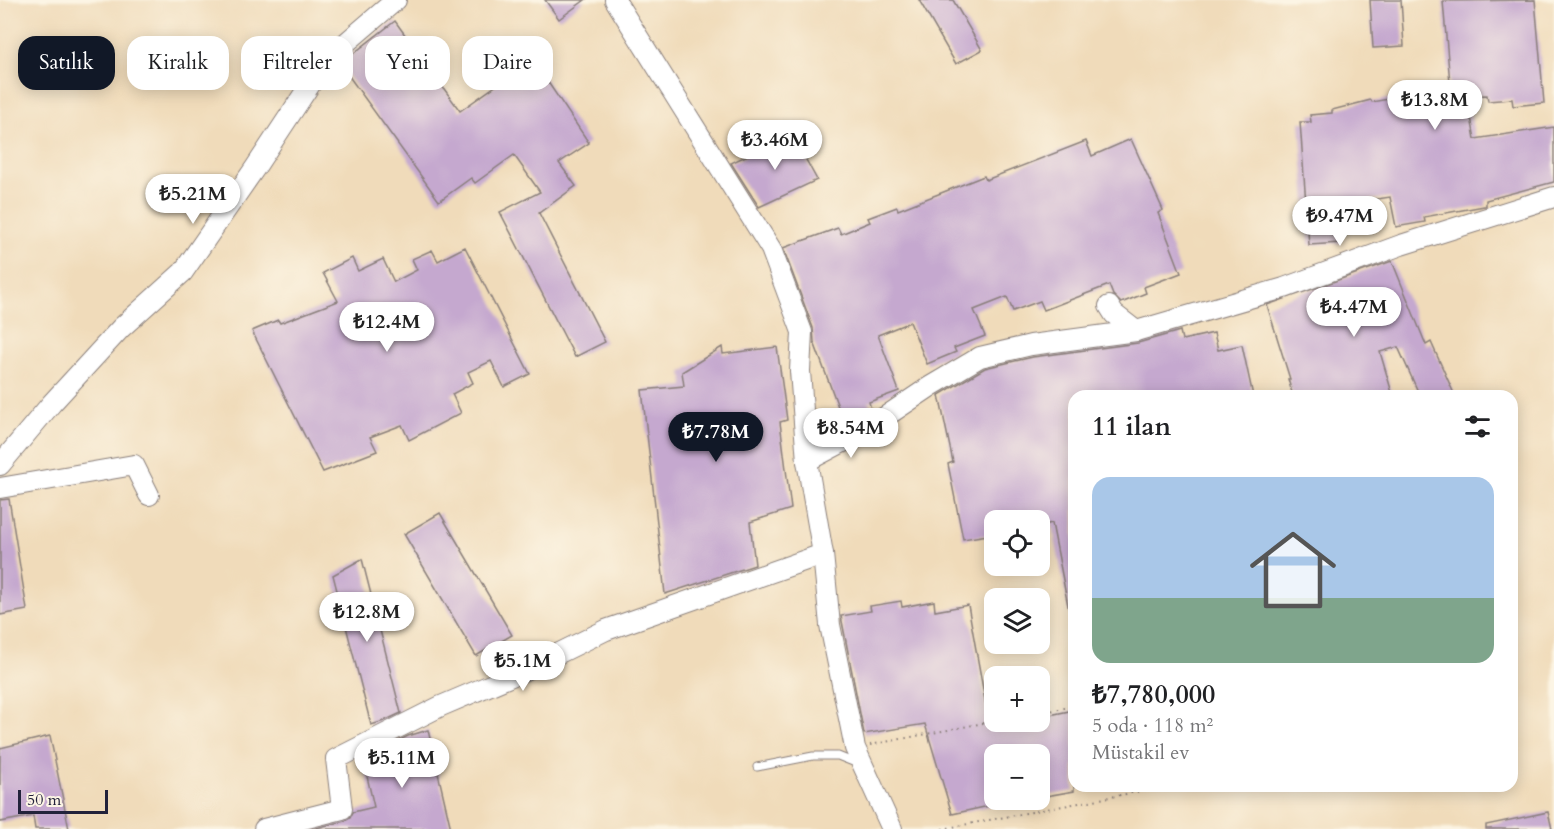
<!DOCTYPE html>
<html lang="tr">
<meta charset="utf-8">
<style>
body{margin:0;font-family:Cardo,serif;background:#f2f2f2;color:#202124;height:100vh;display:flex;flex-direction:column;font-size:22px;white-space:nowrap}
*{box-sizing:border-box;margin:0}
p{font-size:20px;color:#757577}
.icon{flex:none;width:33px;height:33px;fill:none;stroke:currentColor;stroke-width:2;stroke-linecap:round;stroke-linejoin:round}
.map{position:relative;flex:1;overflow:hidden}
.drawer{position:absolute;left:1068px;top:390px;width:450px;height:402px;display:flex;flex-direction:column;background:#fff;border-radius:18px;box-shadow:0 3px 15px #0003}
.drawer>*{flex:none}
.guide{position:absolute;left:18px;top:36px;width:570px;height:54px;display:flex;gap:12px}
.tools{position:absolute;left:984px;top:510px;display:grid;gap:12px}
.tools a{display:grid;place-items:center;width:66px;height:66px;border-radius:12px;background:#fff;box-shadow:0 3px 15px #0003;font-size:30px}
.scale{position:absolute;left:18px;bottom:15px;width:90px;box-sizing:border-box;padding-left:6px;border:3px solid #22223b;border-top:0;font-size:16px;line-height:21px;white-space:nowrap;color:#22223b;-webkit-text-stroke:4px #fcf5e5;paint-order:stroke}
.price{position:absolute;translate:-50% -51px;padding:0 14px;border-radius:21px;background:#fff;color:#222;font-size:20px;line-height:39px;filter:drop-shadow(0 2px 3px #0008)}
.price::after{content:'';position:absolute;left:50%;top:36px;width:18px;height:14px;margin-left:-9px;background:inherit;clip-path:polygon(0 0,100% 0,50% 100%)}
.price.selected{background:#111827;color:#fff}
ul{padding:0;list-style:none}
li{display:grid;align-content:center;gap:12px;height:318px;padding:0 24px}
li span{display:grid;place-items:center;height:186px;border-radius:18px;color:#555}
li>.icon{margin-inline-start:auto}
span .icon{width:108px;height:108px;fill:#fffc;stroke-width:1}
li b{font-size:26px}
h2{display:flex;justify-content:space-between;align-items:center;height:72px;padding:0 24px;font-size:26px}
.tag{padding:0 21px;border-radius:18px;background:#fff;box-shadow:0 3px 15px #0003;font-size:21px;line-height:54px}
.tag.selected{background:#111827;color:#fff}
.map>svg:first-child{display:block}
.building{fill:#c5a8cf}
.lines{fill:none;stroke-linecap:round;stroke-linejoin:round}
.lane-casing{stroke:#897e7a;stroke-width:9}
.secondary-casing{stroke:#897e7a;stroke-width:22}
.path{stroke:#897e7a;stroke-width:2;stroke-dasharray:1.5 4.5;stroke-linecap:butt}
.lane{stroke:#fff;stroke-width:7}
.secondary{stroke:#fff;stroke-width:20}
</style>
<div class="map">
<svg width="1554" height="829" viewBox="0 0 1554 829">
<rect width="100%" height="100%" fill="#fcf5e5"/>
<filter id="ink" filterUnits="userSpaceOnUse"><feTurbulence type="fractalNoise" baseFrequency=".0167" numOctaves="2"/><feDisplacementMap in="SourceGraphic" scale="12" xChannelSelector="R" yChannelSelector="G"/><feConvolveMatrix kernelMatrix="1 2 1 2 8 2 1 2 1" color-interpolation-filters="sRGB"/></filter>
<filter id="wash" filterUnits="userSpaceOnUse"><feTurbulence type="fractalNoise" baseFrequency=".008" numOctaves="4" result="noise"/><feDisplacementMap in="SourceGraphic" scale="24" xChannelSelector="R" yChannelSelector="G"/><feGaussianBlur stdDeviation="1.35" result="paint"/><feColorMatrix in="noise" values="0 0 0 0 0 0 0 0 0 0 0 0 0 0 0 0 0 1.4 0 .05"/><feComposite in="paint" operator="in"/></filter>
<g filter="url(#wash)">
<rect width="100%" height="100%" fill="#f0dbba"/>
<g id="blocks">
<g class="building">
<path d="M545 0H585L559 19Z"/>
<path d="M919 0H953L982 50 956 64Z"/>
<path d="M1370 0H1401L1404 46 1373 48Z"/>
<path d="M1535 0 1544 103 1513 106 1512 99 1488 101 1487 95 1467 96 1475 139 1554 127V182L1486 200V206H1484L1424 217 1425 222 1396 227 1390 197 1338 205 1341 243 1309 245 1300 122H1311L1310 115 1332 113V110L1371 100 1372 102 1405 96 1452 107 1443 1Z"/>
<path d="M395 21 460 111 508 77 505 73 531 57 589 143 559 163 576 186 539 213 605 342 575 357 500 212 540 192 514 155 475 183 471 178 439 201 340 64Z"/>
<path d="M792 134 817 180 759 207 731 163Z"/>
<path d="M1131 139 1163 210 1158 213 1181 273 1144 287 1146 293 1121 303 1113 295 1109 285 1044 310 1040 301 1013 311 1007 297 974 310 985 336 954 348 956 352 927 364 910 322 878 335 899 391 869 402 871 409 843 420 814 342 813 328 783 248 838 228 841 234 870 222 868 218 897 207 898 210 984 176 986 180 1086 141 1092 156Z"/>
<path d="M465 247 530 374 504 387 491 361 468 372 473 383 452 394 461 413 409 440 402 425 370 437 377 451 323 472 252 331 278 320 280 323 338 301 323 273 352 258 358 271 383 259 394 282 417 270 412 259 432 250 438 261Z"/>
<path d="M1392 261 1426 345 1431 342 1455 396H1420L1398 347 1380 352 1393 396H1293L1288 379H1290L1267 305Z"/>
<path d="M1180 331 1182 340 1214 333 1218 350 1242 345 1253 396H1074V611H1069L1052 523 1040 526V520H994V534L963 539 948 464 953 462 939 395 985 368 1033 357 1138 343Z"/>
<path d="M722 347 723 354 777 347 787 420 780 422 791 509 750 522 755 565 665 594 642 390 684 386 682 372Z"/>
<path d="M9 499 27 610 0 615V500Z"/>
<path d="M440 513 512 635 476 656 404 534Z"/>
<path d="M362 559 401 713 384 721 371 725 333 575Z"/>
<path d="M901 601 902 607 934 601 935 611 968 605 990 728 1016 722H1040V717L1074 710V791L1040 797V754H994V805L952 814 925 724 864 734 841 616 871 611 870 606Z"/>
<path d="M428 730 451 829H312L345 821 350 818 353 812 374 807 363 759 408 736Z"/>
<path d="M50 736 69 829H35L33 816 0 822V748Z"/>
<path d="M1548 812 1552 829H1486V825Z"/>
</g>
</g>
</g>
<g filter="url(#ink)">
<use href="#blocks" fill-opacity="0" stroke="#897e7a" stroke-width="1.5"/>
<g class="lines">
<g class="lane-casing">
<path id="lane" d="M757 767 813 756H838L858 764"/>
</g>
<g class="secondary-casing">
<g id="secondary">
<path d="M615 0 771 249 802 332 800 371 807 461"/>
<path d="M1136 331 1284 288 1401 245 1554 197"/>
<path d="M0 465 52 403 121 328 183 272 255 168 327 59 396 0"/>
<path d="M0 488 134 465 149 495"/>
<path d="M264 829 342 809 336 759 441 706 521 672 606 630 823 554"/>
<path d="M892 829 855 748 830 625 823 554 807 461 864 431 931 386 980 357 1031 345 1136 331 1114 314 1109 306"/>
</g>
</g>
<g class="path">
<path d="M1040 713 1074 706"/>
<path d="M870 745 994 721"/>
<path d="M942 829 1168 786"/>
</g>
<use href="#lane" class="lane"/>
<use href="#secondary" class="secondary"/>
</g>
</g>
</svg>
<div class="tools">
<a><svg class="icon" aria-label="locate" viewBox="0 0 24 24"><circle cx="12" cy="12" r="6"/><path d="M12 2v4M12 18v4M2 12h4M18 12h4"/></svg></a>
<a><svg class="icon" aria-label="layers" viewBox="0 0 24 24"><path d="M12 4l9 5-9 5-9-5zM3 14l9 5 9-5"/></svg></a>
<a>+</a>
<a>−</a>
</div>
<div class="scale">50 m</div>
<b class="price" style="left:1435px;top:131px">₺13.8M</b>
<b class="price" style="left:775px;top:171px">₺3.46M</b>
<b class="price" style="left:193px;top:225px">₺5.21M</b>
<b class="price" style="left:1340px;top:247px">₺9.47M</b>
<b class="price" style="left:1354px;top:338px">₺4.47M</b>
<b class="price" style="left:387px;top:353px">₺12.4M</b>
<b class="price" style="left:851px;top:459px">₺8.54M</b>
<b class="price selected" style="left:716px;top:463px">₺7.78M</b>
<b class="price" style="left:367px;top:643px">₺12.8M</b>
<b class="price" style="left:523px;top:692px">₺5.1M</b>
<b class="price" style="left:402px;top:789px">₺5.11M</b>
<div class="guide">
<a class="tag selected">Satılık</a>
<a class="tag">Kiralık</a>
<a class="tag">Filtreler</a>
<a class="tag">Yeni</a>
<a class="tag">Daire</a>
</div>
<section class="drawer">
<h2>11 ilan<svg class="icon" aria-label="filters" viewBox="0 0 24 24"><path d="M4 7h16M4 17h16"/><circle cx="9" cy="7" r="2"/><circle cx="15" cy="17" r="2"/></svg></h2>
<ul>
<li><span style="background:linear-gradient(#a9c7e8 65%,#7fa58c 0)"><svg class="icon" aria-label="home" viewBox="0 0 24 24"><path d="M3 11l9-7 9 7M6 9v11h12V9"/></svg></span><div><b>₺7,780,000</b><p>5 oda · 118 m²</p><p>Müstakil ev</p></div></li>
</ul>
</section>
</div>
